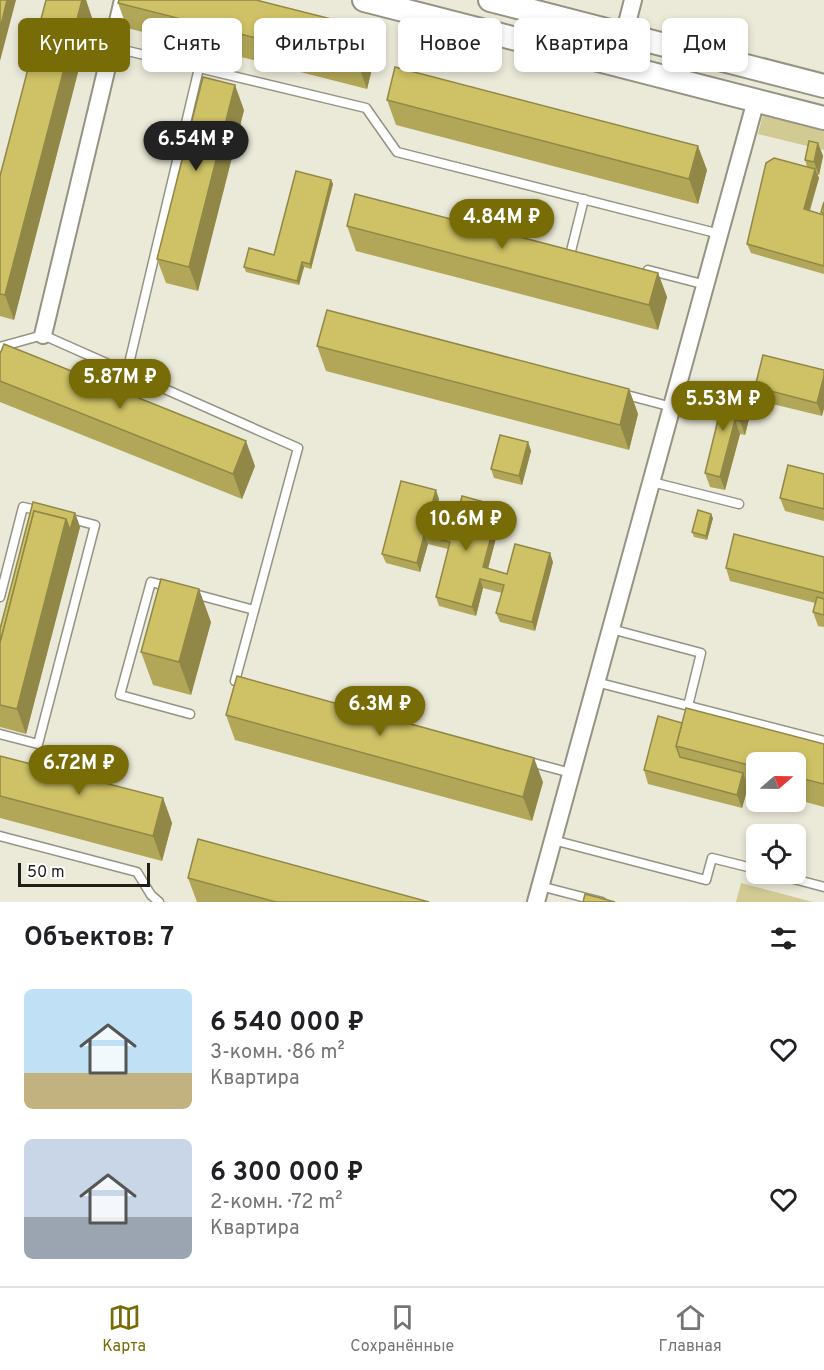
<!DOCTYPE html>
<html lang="ru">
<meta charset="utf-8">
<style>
body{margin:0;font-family:Overpass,sans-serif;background:#f6f6f6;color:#202124;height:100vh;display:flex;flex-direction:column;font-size:22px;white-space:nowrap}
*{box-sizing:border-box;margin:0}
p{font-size:20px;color:#757577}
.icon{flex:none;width:33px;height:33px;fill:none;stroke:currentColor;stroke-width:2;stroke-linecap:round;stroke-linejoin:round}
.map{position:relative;height:902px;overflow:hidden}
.sheet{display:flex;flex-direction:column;background:#fff;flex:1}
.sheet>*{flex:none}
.hud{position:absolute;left:18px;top:18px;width:789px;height:54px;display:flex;gap:12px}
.needle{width:39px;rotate:70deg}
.controls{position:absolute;left:746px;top:752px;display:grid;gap:12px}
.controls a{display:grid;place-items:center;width:60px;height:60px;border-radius:9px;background:#fff;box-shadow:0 3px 9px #0003;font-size:30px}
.scale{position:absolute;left:18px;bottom:15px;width:132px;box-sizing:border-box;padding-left:6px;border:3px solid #1e1d17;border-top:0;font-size:16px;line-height:21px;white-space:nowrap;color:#1e1d17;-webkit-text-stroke:4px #fff;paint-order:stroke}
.price{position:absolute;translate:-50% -51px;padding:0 14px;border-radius:21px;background:#786c06;color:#fff;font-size:20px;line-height:39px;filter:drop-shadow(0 2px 3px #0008)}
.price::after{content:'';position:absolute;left:50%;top:36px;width:18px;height:14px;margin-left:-9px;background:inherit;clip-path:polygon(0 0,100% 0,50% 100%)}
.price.on{background:#222;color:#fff}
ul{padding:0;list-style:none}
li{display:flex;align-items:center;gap:18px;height:150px;padding:0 24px}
li span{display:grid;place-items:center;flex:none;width:168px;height:120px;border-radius:9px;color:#555}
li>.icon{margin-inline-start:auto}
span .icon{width:72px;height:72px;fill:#fffc;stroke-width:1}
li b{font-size:26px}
h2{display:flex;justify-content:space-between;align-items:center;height:72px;padding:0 24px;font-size:26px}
.pill{padding:0 21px;border-radius:9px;background:#fff;box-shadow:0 3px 9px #0003;font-size:21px;line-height:54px}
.pill.on{background:#786c06;color:#fff}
.dock{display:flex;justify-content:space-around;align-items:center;height:84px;border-top:2px solid #e0e0e0;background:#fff;font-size:16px;color:#757577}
.dock a{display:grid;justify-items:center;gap:3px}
.dock .on{color:#786c06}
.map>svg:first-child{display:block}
.green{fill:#d1ca93}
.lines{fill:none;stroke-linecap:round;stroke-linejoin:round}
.service-casing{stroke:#959383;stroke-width:11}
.minor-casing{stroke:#959383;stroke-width:20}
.secondary-casing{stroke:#959383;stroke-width:26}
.service{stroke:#fff;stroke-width:8}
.minor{stroke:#fff;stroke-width:16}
.secondary{stroke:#fff;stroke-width:22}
.wall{fill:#b2a758}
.shaded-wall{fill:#918847}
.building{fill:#cfc266;stroke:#918847;stroke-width:1.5}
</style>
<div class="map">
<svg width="824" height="902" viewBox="0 0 824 902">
<rect width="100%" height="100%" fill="#ebe9d8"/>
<g class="green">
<path d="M764 111 824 126V150L758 134Z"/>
<path d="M741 883 813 902H736Z"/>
</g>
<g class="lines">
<g class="service-casing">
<g id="service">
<path d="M111 47 366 108 397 152 720 234"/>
<path d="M571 251 584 199"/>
<path d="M648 270 706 285"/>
<path d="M0 347 43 335 298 448 235 681 245 684"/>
<path d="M127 372 199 68"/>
<path d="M623 394 672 407"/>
<path d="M652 482 739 504"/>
<path d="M170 587 151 582 120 695 190 714"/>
<path d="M191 593 254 610"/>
<path d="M0 597 23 507 41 511"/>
<path d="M611 629 701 653 688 706"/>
<path d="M596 682 824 741"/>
<path d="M0 734 38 744 95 525 68 518"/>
<path d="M526 761 571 773"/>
<path d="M0 836 137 872 151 895 159 902"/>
<path d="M553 840 706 880 712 858 756 869"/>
<path d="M771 873 824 887"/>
<path d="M540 886 602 902"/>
</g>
</g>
<g class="minor-casing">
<g id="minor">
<path d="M624 35 633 0"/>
<path d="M43 335 123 0"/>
<path d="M536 902 756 100"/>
</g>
</g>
<g class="secondary-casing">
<g id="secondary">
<path d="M364 0 824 118"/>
<path d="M490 0 824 86"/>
</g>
</g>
<use href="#service" class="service"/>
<use href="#minor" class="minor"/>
<use href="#secondary" class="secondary"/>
</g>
<g class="wall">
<path d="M46 0H86L92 18 14 320 0 316V176Z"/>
<path d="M118 3 367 28 376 53 367 89 127 28Z"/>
<path d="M387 100 707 170 698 204 396 125Z"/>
<path d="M244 110 198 291 166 283 157 259Z"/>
<path d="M818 143 823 156 819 175H817L819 178 810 211 822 214 821 212 824 202V274L751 253 747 244 807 167 805 160Z"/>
<path d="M331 180 333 184 311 269 304 267 299 285 246 272 244 267 274 255Z"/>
<path d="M347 226 658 273 667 297 658 330 356 251Z"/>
<path d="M317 346 629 389 638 414 629 450 326 371Z"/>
<path d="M0 354 255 466 242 499 0 402Z"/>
<path d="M824 370 822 416 760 401 755 387Z"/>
<path d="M745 401 750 415 745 435 740 434 725 490 710 487 705 473 717 423 714 415Z"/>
<path d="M528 442 531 451 522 485 494 478 491 469Z"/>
<path d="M824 474V521L785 511 780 498Z"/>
<path d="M439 499 433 524 454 529 502 515 488 569 507 574 553 562 535 631 500 622 496 613 502 593 483 588 476 616 439 606 436 597 448 549 428 544 420 572 386 563 382 554Z"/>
<path d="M75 513 80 527 26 734 0 727V629Z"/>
<path d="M713 518 707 540 694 537 692 532Z"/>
<path d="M824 557V627L818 626 813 612 815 603 730 581 726 568Z"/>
<path d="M211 622 191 695 153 685 141 652Z"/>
<path d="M226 715 543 782 532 821 235 740Z"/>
<path d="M682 723 824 744V807L795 799V762H756V789L748 787 742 808 648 784 644 770Z"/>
<path d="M0 756 163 798 172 823 162 861 0 818Z"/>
<path d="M188 878 429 902H197Z"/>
</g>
<g class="shaded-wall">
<path d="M7 0H16L0 61V29Z"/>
<path d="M82 0H86L92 18 14 320 5 295Z"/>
<path d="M367 28 376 53 367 89 358 64Z"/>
<path d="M235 85 244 110 198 291 189 267Z"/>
<path d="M818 143 823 156 819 175 814 162Z"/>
<path d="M698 146 707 170 698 204 689 179Z"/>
<path d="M815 169 819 178 807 218 804 209Z"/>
<path d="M331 180 333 184 311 269 310 264Z"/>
<path d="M302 262 304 267 299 285 297 281Z"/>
<path d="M658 273 667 297 658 330 649 305Z"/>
<path d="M824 376V409L822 416 817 403Z"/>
<path d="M629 389 638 414 629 450 620 425Z"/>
<path d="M745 401 750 415 745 435 740 421Z"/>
<path d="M735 420 740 434 725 490 720 477Z"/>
<path d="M246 441 255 466 242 499 233 474Z"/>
<path d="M528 442 531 451 522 485 519 476Z"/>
<path d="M436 490 439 499 431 531 427 522Z"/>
<path d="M499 506 502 515 486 576 483 567Z"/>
<path d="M75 513 80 527 26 734 17 709 66 519Z"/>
<path d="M711 514 713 518 707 540 706 536Z"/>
<path d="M424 535 428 544 420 572 417 563Z"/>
<path d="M550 553 553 562 535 631 532 622Z"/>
<path d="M480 579 483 588 476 616 472 607Z"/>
<path d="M199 589 211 622 191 695 179 662Z"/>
<path d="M534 758 543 782 532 821 523 797Z"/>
<path d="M743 773 748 787 742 808 737 795Z"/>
<path d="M163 798 172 823 162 861 153 836Z"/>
</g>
<g class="building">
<path d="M0 0H7L0 29Z"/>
<path d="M46 0H82L5 295 0 294V176Z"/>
<path d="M119 0H256L367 28 358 64 118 3Z"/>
<path d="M395 67 698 146 689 179 387 100Z"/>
<path d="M203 77 235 85 189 267 157 259Z"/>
<path d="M809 141 818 143 814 162 805 160Z"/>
<path d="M774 158 815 169 804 209 824 215V266L747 244 766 163Z"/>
<path d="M296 171 331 180 310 264 302 262 297 281 244 267 249 248 274 255Z"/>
<path d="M355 194 658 273 649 305 347 226Z"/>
<path d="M824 202V213L821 212Z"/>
<path d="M327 310 629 389 620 425 317 346Z"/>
<path d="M4 344 246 441 233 474 0 381V354Z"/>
<path d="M763 355 824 370V376L817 403 755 387Z"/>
<path d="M719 395 745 401 740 421 735 420 720 477 705 473 719 416 714 415Z"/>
<path d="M500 435 528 442 519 476 491 469Z"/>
<path d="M788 465 824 474V509L780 498Z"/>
<path d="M401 481 436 490 427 522 454 529 462 496 499 506 483 567 507 574 515 544 550 553 532 622 496 613 504 585 480 579 472 607 436 597 450 542 424 535 417 563 382 554Z"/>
<path d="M33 502 75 513 70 530 66 519 34 511 0 643V629Z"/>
<path d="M698 510 711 514 706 536 692 532Z"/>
<path d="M34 511 66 519 17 709 0 705V643Z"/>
<path d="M734 534 824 557V593L726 568Z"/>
<path d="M161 579 199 589 179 662 141 652Z"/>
<path d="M817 597 824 599V615L813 612Z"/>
<path d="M237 676 534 758 523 797 226 715Z"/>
<path d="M686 708 824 744V784L795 777V762H756V767L676 746Z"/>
<path d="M658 716 682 723 676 746 680 757 743 773 737 795 644 770Z"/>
<path d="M0 756 163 798 153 836 0 796Z"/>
<path d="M198 839 429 902H276L188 878Z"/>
<path d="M585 894 615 902H583Z"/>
</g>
</svg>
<div class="controls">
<a><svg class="needle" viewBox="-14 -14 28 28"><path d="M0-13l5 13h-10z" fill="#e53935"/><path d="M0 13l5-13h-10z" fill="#757577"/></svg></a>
<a><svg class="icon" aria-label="locate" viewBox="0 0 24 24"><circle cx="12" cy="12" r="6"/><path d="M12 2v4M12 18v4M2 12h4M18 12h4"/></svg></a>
</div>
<div class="scale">50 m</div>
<b class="price on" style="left:196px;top:172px">6.54M ₽</b>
<b class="price" style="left:502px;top:250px">4.84M ₽</b>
<b class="price" style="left:120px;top:410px">5.87M ₽</b>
<b class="price" style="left:723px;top:432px">5.53M ₽</b>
<b class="price" style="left:466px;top:552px">10.6M ₽</b>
<b class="price" style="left:380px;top:737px">6.3M ₽</b>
<b class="price" style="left:79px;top:796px">6.72M ₽</b>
<div class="hud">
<a class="pill on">Купить</a>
<a class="pill">Снять</a>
<a class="pill">Фильтры</a>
<a class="pill">Новое</a>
<a class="pill">Квартира</a>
<a class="pill">Дом</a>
</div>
</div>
<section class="sheet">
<h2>Объектов: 7<svg class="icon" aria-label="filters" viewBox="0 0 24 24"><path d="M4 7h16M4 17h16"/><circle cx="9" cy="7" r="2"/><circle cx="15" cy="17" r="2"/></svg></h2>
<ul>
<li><span style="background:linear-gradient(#bfe0f5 70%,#c2b280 0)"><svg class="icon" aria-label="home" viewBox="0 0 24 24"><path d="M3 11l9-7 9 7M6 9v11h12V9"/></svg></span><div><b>6 540 000 ₽</b><p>3-комн. · 86 m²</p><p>Квартира</p></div><svg class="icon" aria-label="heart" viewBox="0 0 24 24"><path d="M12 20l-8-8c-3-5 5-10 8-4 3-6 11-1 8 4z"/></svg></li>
<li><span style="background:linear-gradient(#c9d6e8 65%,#9aa5b1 0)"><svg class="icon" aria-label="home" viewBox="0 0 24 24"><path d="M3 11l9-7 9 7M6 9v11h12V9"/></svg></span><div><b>6 300 000 ₽</b><p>2-комн. · 72 m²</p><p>Квартира</p></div><svg class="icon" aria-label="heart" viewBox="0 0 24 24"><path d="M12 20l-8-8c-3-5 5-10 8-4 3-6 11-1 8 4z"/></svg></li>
</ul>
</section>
<nav class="dock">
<a class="on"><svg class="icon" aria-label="map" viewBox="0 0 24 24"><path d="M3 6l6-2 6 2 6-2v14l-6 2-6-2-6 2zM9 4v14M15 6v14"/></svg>Карта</a>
<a><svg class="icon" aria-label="saved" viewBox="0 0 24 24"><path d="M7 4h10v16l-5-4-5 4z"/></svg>Сохранённые</a>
<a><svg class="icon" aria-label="home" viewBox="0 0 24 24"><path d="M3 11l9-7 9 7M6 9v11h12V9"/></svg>Главная</a>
</nav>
